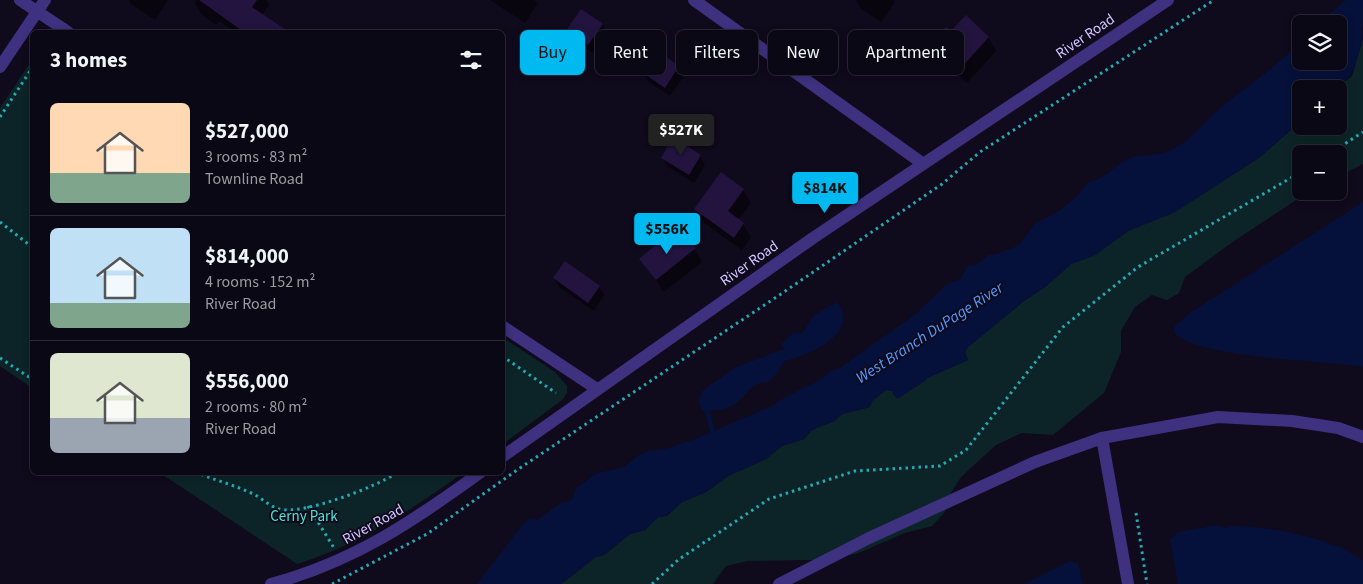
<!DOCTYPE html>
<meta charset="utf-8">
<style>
body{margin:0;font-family:"Source Sans 3",sans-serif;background:#14111e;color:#f1f3f6;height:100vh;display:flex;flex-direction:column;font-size:19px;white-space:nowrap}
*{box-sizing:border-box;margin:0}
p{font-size:16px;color:#9a9aa0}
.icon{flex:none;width:28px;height:28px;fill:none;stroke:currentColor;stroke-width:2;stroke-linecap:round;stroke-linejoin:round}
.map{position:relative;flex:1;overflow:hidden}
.panel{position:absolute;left:30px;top:30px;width:475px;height:445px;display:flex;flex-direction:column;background:#0b0815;border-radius:8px;box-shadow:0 2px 8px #0003,0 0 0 1px #2b2934}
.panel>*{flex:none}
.hud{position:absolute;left:520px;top:30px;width:475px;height:45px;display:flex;gap:10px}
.tools{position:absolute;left:1292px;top:15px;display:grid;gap:10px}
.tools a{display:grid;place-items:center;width:55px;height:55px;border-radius:8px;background:#0b0815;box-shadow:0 2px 8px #0003,0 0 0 1px #2b2934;font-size:25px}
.price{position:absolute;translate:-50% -42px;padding:0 11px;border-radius:5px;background:#00b9f0;color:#111;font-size:16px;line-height:32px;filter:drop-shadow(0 1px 2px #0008)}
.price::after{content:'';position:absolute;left:50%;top:30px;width:15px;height:11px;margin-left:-8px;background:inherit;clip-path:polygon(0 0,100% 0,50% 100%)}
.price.active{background:#222;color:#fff}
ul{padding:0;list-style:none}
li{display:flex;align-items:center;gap:15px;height:125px;padding:0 20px}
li+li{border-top:1px solid #2b2934}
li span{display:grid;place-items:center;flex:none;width:140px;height:100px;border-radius:8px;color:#555}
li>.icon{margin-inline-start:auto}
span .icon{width:60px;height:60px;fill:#fffc;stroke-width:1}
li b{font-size:21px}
h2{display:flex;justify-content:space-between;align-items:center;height:60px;padding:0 20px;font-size:21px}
.pill{padding:0 18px;border-radius:8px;background:#0b0815;box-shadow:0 2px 8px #0003,0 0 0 1px #2b2934;font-size:18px;line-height:45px}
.pill.active{background:#00b9f0;color:#111}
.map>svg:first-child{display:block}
.green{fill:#0c2427}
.water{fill:#05113a}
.shadow{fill:#0007}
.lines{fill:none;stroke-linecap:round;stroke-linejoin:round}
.stream{stroke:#05113a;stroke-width:5}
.building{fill:#22143f}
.path{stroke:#24aab4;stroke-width:3;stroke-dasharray:2.5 4;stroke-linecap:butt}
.minor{stroke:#3e317f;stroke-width:12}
.labels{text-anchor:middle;stroke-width:4;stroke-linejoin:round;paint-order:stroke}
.street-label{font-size:15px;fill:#d3c5ff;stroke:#0f0a1c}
.park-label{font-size:15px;fill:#49e7d4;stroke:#0f0a1c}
.water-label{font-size:16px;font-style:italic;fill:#5399ff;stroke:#0f0a1c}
</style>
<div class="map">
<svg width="1363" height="584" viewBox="0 0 1363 584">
<rect width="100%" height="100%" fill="#0f0a1c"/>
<g class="green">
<path d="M1363 39V164L1339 176V154H1301V191H1310L1234 241 1185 277 1179 293 1167 300 1152 295 1135 307 1121 331V352L1104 393 1053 435 1022 433 996 445 961 477 949 496 945 512 932 526 905 533 856 554 817 560 748 561 726 566 713 584H561L596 557 604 555 630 534 645 530 658 517 667 516 682 502 706 492 728 476 766 459 782 446 804 439 812 430 834 421 842 414 870 407 872 401 886 390 892 391 894 396 927 378 968 360 965 352 968 347 1024 301 1045 287 1071 264 1095 255 1128 231 1175 212 1260 157 1301 121V126H1339V89H1335L1352 76Z"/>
<path d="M32 60V388L0 366V108Z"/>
<path d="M502 337 555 372 567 386V393L562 400 503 444Z"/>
<path d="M160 473H463C409 511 361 544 297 564Z"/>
</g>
<g class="water">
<path d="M1346 0H1363C1363 27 1363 74 1336 88 1328 92 1311 89 1301 89V121L1260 157 1175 212 1128 231 1095 255 1071 264 1045 287 1024 301 968 347 965 352 968 360 927 378 925 381 899 398H896L892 391 886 390 872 401 870 407 842 414 835 421 812 430 804 439 782 446 766 459 728 476 706 492 682 502 666 516 658 517 645 530 630 534 604 555 596 557 561 584H477L523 524 530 518 537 520 561 503 571 501 576 488 597 473 624 467 637 456 647 451 665 449 695 439 774 405C788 392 821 384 830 371L838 369 913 316 947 284 961 279 967 266 978 264 988 255H994L1019 245 1036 223 1059 211 1077 196 1088 182C1103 180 1111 169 1124 161 1139 152 1156 158 1171 150 1196 137 1205 120 1226 103 1251 83 1280 65 1301 40V61H1339V24H1317Z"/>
<path d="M1363 202V367C1321 360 1202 359 1174 333L1175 325 1193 311Z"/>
<path d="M837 302C862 333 808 356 784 361L778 372 768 382C751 382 748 395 736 403 727 410 713 412 702 410L699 402 702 391 734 368 784 349 781 344 794 332 802 334 814 315Z"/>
<path d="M1217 525 1227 529 1228 526C1262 526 1294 532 1327 542V544L1341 547 1363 560V584H1178L1170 540 1178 532Z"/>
<path d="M1070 561 1078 563 1083 584H1024Z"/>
</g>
<g class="shadow">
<path d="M129 0H168L155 20 131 4Z"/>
<path d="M197 0H266L269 5 262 15 281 28 283 32H235L219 21 216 25 202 15 195 3Z"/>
<path d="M490 0H535L537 4 525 23Z"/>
<path d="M856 0H894L895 2 881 22 860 8Z"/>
<path d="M602 24 607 33 593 53 573 40 567 31Z"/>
<path d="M951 33 988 37 996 51 967 83 940 58 932 45Z"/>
<path d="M658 53 678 67 684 76 670 96 649 82 644 73Z"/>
<path d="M700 156 705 165 694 183 667 166 662 158Z"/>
<path d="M743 190 751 203 738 220 743 224 751 237 742 250 703 222 696 209Z"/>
<path d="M670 245 694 248 702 262 664 292 641 259Z"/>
<path d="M554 278 599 286 604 295 594 311 559 287Z"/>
</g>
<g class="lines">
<path class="stream" d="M707 411 714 436"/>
</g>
<g class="building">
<path d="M199 0H257L252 7 289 32H244Z"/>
<path d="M581 9 603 24 588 45 566 31Z"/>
<path d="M966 15 989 37 959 70 930 45 946 27 951 31Z"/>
<path d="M658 51 679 66 665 88 643 73Z"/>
<path d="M673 137 701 155 689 175 661 158Z"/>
<path d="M721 172 744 189 728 211 744 223 734 238 694 209Z"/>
<path d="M680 229 696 248 656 280 639 259 663 239 670 243Z"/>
<path d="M565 261 600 286 588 303 553 278Z"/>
</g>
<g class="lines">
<g class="path">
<path d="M0 117 32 68"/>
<path d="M1329 154 1363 132"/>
<path d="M0 222 32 247"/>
<path d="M502 356 556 393"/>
<path d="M0 358 32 379"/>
<path d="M195 472C214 480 235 485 253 494 262 498 269 506 279 509 301 516 379 486 398 472"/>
<path d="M308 506 334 548"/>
<path d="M1136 513 1147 584"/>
<path d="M332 584 427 534 517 470 778 296 942 184 980 152 1214 0"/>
<path d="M652 584 678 560 769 499 855 471 940 466 966 450 1063 327 1138 267 1301 172"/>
</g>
<g class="minor">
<path d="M20 0 68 32"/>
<path d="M694 0 922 163"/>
<path d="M0 67 45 0"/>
<path d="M502 326 597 389"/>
<path d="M1102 438 1218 417 1292 421 1338 428 1363 437"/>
<path d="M502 457 813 238 1168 0"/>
<path d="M271 584C355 561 412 522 481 472"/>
<path d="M779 584 869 538 1035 462 1102 438 1128 584"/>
</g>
</g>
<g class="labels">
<g class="street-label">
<text transform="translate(1085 36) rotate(-34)" y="5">River Road</text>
<text transform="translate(749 263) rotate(-35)" y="5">River Road</text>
<text transform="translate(373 524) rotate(-29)" y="5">River Road</text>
</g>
<g class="park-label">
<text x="304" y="521">Cerny Park</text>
</g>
<g class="water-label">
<text transform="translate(929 332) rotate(-33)" y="6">West Branch DuPage River</text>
</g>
</g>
</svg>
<div class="tools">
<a><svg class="icon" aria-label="layers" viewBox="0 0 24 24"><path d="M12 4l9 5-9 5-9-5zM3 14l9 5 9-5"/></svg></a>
<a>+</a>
<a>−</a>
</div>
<b class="price active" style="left:681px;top:156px">$527K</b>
<b class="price" style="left:825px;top:214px">$814K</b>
<b class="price" style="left:667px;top:255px">$556K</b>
<div class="hud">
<a class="pill active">Buy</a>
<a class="pill">Rent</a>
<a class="pill">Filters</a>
<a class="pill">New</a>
<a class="pill">Apartment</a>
</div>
<section class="panel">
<h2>3 homes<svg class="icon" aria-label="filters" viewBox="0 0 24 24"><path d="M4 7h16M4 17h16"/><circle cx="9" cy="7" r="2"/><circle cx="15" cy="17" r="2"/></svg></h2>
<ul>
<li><span style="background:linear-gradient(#ffd9b3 70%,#7fa58c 0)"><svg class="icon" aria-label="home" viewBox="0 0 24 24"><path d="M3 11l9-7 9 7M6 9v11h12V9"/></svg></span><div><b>$527,000</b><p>3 rooms · 83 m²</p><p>Townline Road</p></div></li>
<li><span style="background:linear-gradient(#bfe0f5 75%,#7fa58c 0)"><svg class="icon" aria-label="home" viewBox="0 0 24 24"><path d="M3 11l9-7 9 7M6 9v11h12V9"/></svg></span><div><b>$814,000</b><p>4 rooms · 152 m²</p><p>River Road</p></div></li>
<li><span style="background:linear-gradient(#dfe7d0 65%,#9aa5b1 0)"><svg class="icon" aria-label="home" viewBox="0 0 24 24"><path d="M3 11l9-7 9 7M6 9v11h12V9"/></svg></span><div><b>$556,000</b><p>2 rooms · 80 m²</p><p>River Road</p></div></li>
</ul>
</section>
</div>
